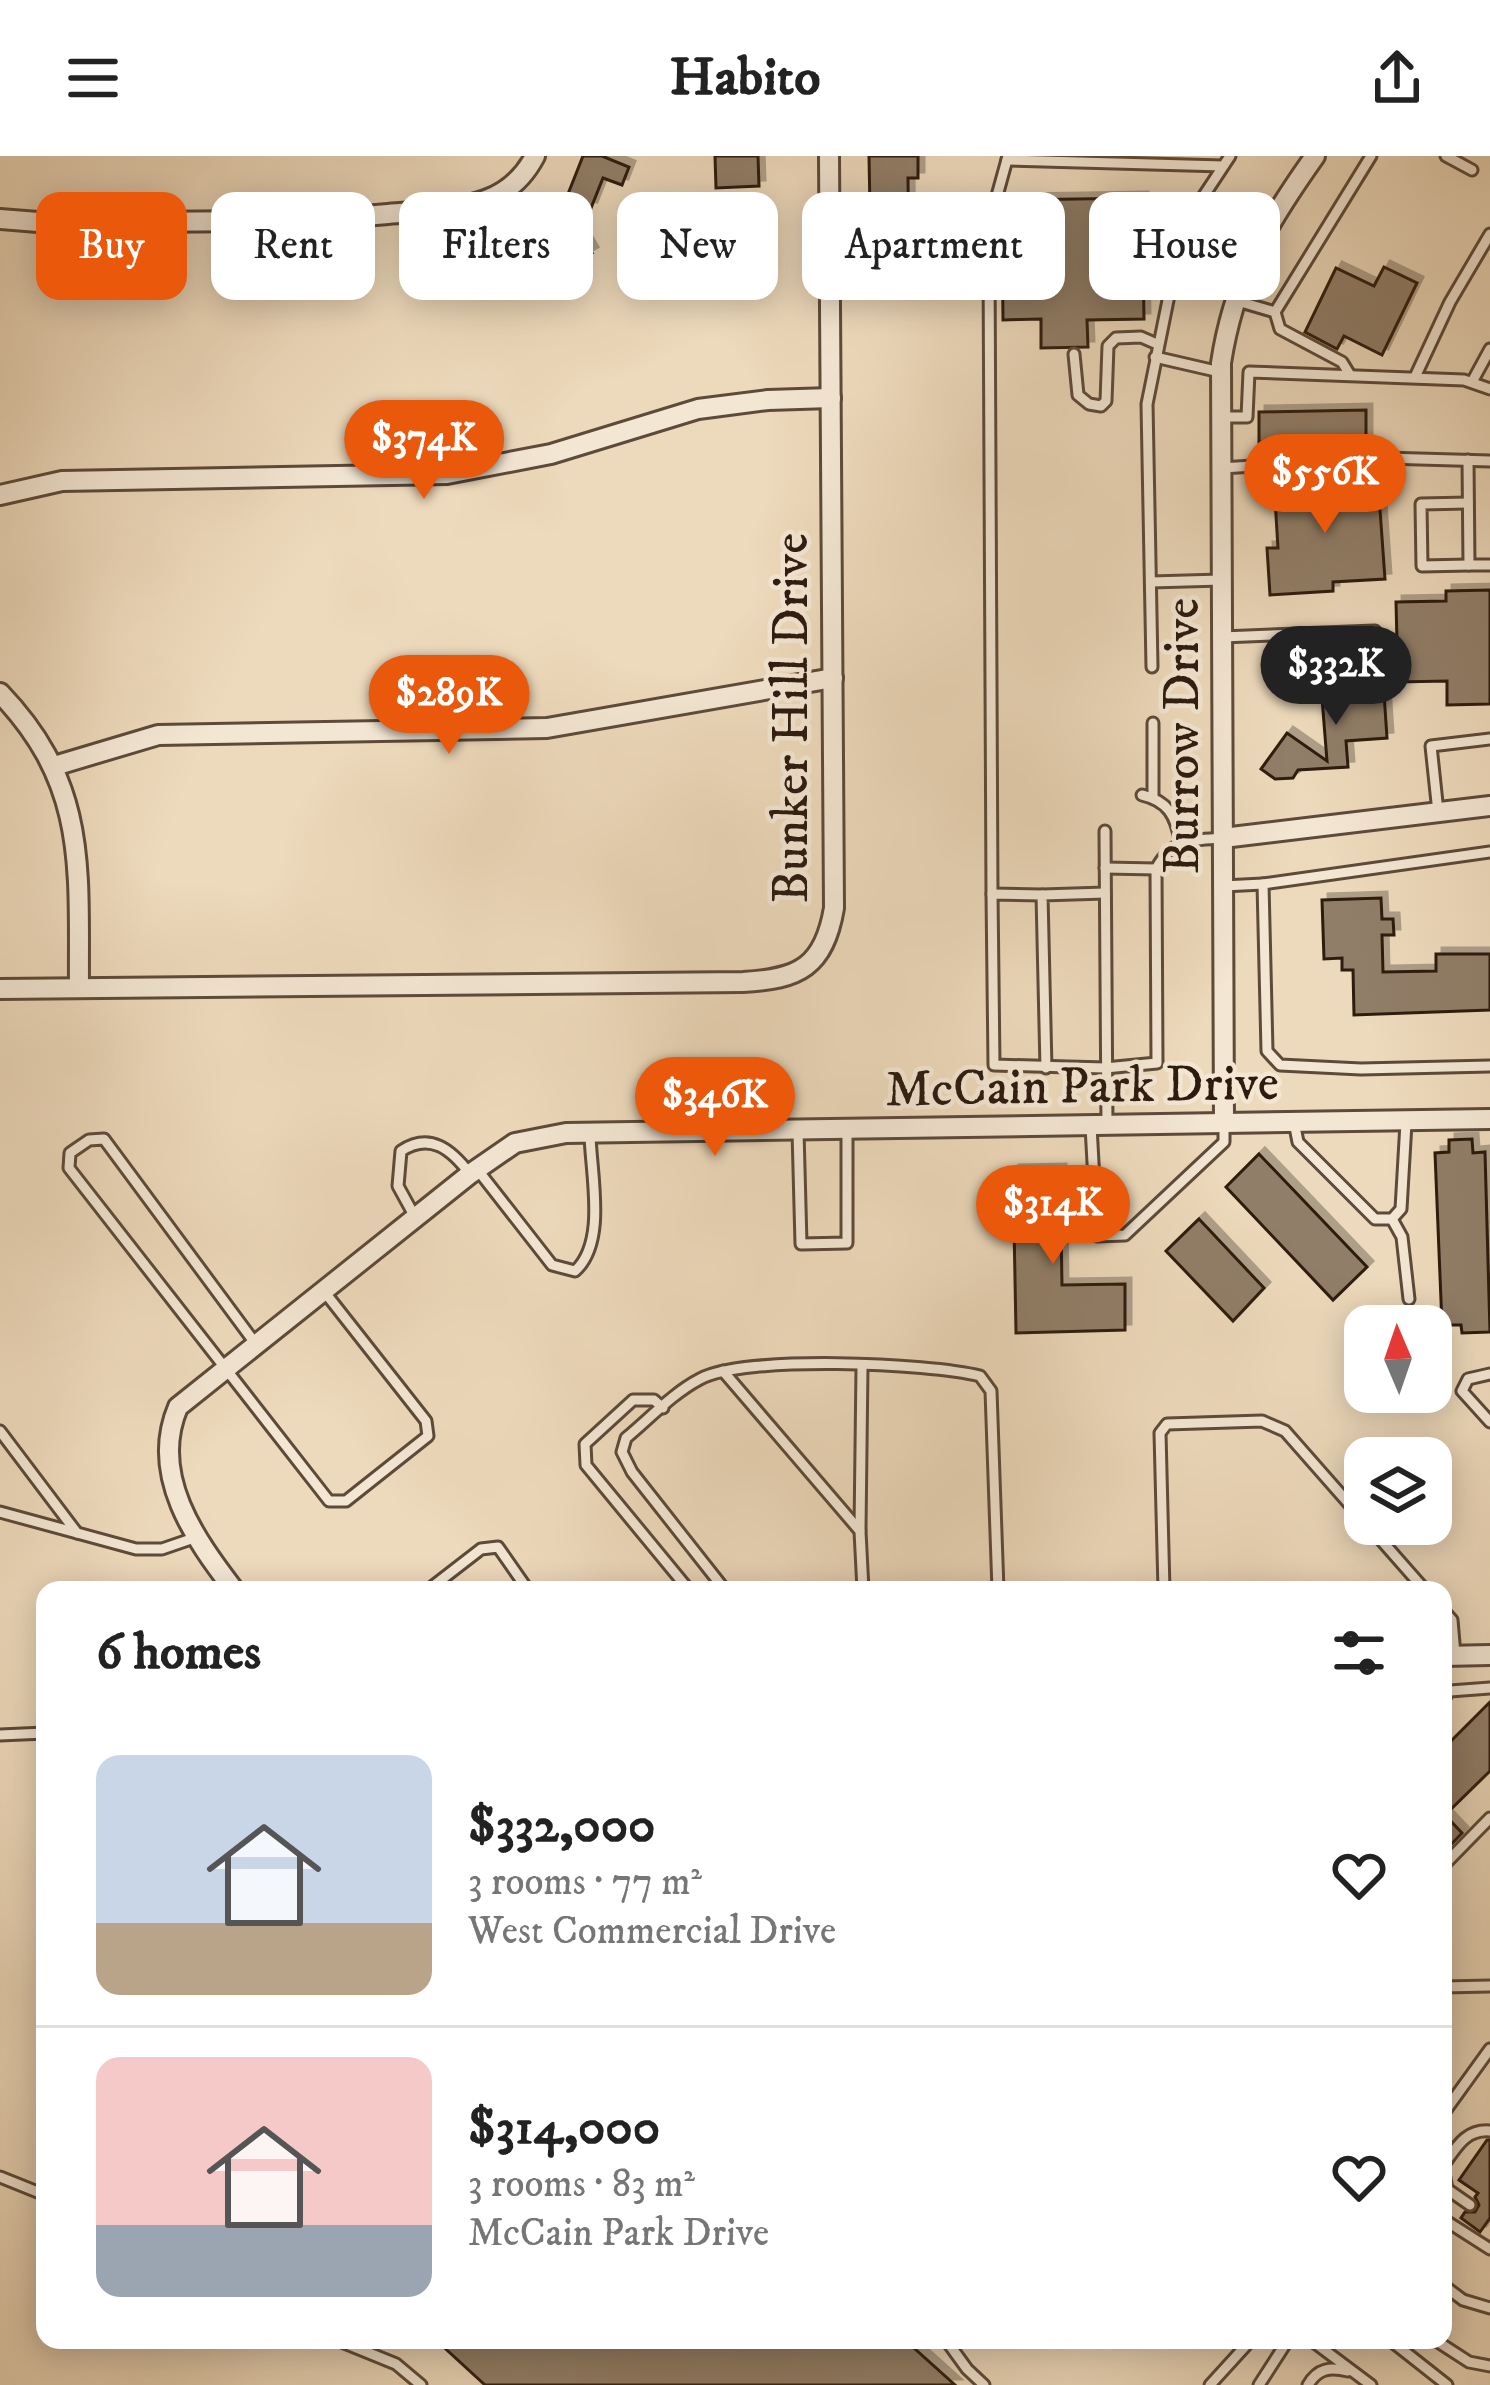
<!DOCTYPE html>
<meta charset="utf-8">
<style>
body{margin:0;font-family:"IM FELL DW Pica",serif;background:#f6f6f6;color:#222;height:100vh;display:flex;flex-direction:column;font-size:45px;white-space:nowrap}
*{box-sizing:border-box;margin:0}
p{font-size:39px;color:#767676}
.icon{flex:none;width:66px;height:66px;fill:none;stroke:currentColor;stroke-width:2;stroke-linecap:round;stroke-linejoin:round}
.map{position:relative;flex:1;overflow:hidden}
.drawer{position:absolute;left:36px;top:1425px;width:1416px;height:768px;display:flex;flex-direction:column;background:#fff;border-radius:24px;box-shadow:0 6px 30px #0003}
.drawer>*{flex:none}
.guide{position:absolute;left:36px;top:36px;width:1419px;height:108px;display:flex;gap:24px}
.needle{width:78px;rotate:358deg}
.fabs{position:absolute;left:1344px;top:1149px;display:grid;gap:24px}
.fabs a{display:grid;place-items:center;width:108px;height:108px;border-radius:24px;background:#fff;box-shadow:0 6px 30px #0003;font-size:60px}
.price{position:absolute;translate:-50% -102px;padding:0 27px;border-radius:42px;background:#ea580c;color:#fff;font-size:39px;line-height:78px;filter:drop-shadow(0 3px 6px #0008)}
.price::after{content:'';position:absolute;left:50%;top:72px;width:36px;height:27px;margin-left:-18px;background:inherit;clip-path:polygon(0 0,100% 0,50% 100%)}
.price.selected{background:#222;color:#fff}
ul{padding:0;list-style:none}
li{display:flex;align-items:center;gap:36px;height:300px;padding:0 60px}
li+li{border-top:3px solid #e0e0e0}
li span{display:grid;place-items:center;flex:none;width:336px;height:240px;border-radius:24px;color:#555}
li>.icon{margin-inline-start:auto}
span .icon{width:144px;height:144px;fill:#fffc;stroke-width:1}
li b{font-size:51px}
h2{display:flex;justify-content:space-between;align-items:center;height:144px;padding:0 60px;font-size:51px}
.tag{padding:0 42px;border-radius:24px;background:#fff;box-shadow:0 6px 30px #0003;font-size:42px;line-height:108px}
.tag.selected{background:#ea580c;color:#fff}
header{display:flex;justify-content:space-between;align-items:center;height:156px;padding:0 60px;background:#fff;font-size:54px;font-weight:700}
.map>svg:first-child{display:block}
.building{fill:#917e68;stroke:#2d1b0f;stroke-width:3;filter:url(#shadow)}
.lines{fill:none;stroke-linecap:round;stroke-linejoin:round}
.service-casing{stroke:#5d4a3a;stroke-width:15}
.minor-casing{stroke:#5d4a3a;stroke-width:24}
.service{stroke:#f3e6d3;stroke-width:9}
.minor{stroke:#f3e6d3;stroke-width:18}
.labels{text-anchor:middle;stroke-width:9;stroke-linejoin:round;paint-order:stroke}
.street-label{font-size:51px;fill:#2d1b0f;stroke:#f3e6d3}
</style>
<header><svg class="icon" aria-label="menu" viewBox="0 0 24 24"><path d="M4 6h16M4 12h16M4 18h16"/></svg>Habito<svg class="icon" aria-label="share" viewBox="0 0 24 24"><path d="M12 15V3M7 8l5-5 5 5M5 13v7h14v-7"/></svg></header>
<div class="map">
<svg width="1490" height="2229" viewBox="0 0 1490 2229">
<defs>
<filter id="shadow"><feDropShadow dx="6" dy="-6" stdDeviation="0" flood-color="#0004"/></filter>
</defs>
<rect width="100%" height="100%" fill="#edd9bb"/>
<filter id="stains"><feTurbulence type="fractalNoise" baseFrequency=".00167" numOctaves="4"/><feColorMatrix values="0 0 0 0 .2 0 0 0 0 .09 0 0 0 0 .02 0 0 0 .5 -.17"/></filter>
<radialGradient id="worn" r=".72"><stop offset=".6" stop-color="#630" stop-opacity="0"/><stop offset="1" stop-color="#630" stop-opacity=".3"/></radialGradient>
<g class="building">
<path d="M583 0H602L629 11 622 29 603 22 591 52 566 43Z"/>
<path d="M715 0H758L759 30 716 32Z"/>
<path d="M869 0H918V22H908L909 108H871Z"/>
<path d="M1142 42 1144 163 1087 164 1088 191 1041 192V163L1003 164 1002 71 1005 44Z"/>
<path d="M569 57 592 97 543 125 518 82Z"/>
<path d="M1384 111 1417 127 1382 199 1344 180 1337 193 1305 176 1336 112 1374 130Z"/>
<path d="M1366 254V285L1259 286V256Z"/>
<path d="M1329 323V329L1378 326 1385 423 1333 426V435L1270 439 1267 392H1278L1274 327Z"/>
<path d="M1490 434V548L1447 549V525L1398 526 1396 446 1446 445V435Z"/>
<path d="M1383 522 1387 582 1346 585 1348 611 1298 614 1293 622 1275 623 1261 613 1287 577 1327 605 1322 542 1335 525Z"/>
<path d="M1381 742 1382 763H1393L1394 779H1382L1383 816 1436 815V798H1490V854L1354 859 1353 814H1342V802L1324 803 1322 744Z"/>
<path d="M1472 983 1473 997 1485 996 1490 1176 1462 1177 1461 1169H1442L1435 997 1449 996V984Z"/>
<path d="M1259 998 1367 1111 1333 1144 1226 1031Z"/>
<path d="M1060 1014 1062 1129 1125 1128V1174L1016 1177 1013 1015Z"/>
<path d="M1199 1063 1264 1132 1233 1165 1166 1095Z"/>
<path d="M1490 1546V1615L1445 1659 1462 1677 1443 1697V1593Z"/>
<path d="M1487 1984H1490V2062L1480 2076 1461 2062 1465 2056H1475L1479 2049 1475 2041 1478 2037 1459 2024Z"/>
<path d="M436 2184H905L955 2229H485Z"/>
</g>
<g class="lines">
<g class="service-casing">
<g id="service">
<path d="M1446 0 1472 14"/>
<path d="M1007 4 1223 10"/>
<path d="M1234 144 1275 156 1371 0"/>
<path d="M1275 156 1280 173 1342 206 1350 219"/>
<path d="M1074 198 1078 239 1089 248 1101 250 1106 245 1108 190 1116 182 1141 181 1157 188"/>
<path d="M1155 201 1220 216"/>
<path d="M1415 221 1450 146 1490 78"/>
<path d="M1472 226 1490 193"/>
<path d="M1220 261H1247L1249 216 1464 224 1490 233"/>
<path d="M1468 304 1469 409H1490"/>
<path d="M1221 312 1384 302 1490 305"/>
<path d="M1468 347 1421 348 1422 410 1469 409"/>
<path d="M1151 426 1221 424"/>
<path d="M1222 481 1375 475"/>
<path d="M1152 511 1147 248 1180 85 1195 53 1230 0"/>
<path d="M1153 567V641"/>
<path d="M1142 639C1168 645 1176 660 1180 685"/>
<path d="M1438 656 1431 590 1490 583"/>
<path d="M1105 675 1107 970"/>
<path d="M1490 696 1263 728 1267 895 1280 909 1361 913 1490 910"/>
<path d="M1105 712 1156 713"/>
<path d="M1223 730 1263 728"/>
<path d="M992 738 989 104 995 47 1008 0"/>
<path d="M1042 739 992 738 994 909 1105 912 1157 907 1156 713C1172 683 1191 684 1223 682"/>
<path d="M1046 912 1042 739 1105 737"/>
<path d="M1294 966 1298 986 1375 1063H1392L1401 1053 1406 967"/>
<path d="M1091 970 1097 1080 1125 1079 1224 986V968"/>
<path d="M798 975 801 1088 847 1087V975"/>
<path d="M477 1013 552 1109 575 1115C607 1086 591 1019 590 979"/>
<path d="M415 1061 398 1030 401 995C430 976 451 993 470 1018"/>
<path d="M1392 1063 1402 1081 1409 1143"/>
<path d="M255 1187 104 983 89 984 70 997 69 1012 329 1345H346L428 1280 426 1265 323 1134"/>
<path d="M723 1215 860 1375 863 1434"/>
<path d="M1490 1218 1468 1223 1462 1235 1490 1266"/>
<path d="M663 1252 654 1244H633L585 1288 586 1309 689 1434"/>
<path d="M0 1275 77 1377"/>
<path d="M0 1356 136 1393H162L194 1382"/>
<path d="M1367 1368 1425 1434"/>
<path d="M860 1374 862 1211"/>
<path d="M428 1434 481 1393 498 1391 528 1434"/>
<path d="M725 1434 632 1316 622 1296 626 1282C649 1263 673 1237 700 1223 744 1199 929 1207 980 1220L991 1235 998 1434"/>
<path d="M1164 1434 1160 1277 1167 1268 1262 1265 1285 1275 1365 1366"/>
<path d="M1443 1454 1452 1464 1455 1499"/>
<path d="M1443 1543 1450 1535 1490 1532"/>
<path d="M0 1579 45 1577"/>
<path d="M1443 1710 1490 1662"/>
<path d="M1443 1831 1490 1830"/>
<path d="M1443 1958 1490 1893"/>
<path d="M1443 2010C1456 1992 1465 1973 1490 1975"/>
<path d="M1443 2012 1447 2033 1470 2049"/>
<path d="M0 2021 45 2039"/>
<path d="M1443 2063 1490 2093"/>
<path d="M1443 2129 1463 2144 1490 2152"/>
<path d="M337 2184 396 2208 421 2229"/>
<path d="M946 2184 967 2213 984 2229"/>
<path d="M1311 2184 1371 2229"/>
<path d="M1390 2184 1447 2229"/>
<path d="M1435 2184 1469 2206 1490 2210"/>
<path d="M1210 2229 1251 2184"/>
<path d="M1259 2229 1288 2184"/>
<path d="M1308 2229C1318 2212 1330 2211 1348 2215"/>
</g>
</g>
<g class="minor-casing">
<g id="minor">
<path d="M0 63 38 66C154 65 272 68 388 58 420 55 458 55 488 43 509 35 525 19 535 0"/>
<path d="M0 339 62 325 447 318 551 298 698 253 768 244 831 242"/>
<path d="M0 537C89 630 78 713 79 832"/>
<path d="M54 610 158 579 547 572 833 522"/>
<path d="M1223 682 1490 650"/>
<path d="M0 833 743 826C799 823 824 811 834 752L829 0"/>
<path d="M1224 968 1221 207C1234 122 1266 69 1315 0"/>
<path d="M234 1434C195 1383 149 1319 178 1251L470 1018 515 987 566 977 1490 963"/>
<path d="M1443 1500 1490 1499"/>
</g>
</g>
<use href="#service" class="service"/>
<use href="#minor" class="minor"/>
</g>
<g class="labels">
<g class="street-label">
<text transform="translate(789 562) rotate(-90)" y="18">Bunker Hill Drive</text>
<text transform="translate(1180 580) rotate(-90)" y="18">Burrow Drive</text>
<text transform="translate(1082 928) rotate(-1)" y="18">McCain Park Drive</text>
</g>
</g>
<rect width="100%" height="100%" filter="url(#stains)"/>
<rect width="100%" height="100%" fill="url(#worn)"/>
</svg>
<div class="fabs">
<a><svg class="needle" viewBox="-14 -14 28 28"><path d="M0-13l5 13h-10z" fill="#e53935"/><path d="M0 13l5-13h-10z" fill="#767676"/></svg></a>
<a><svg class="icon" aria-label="layers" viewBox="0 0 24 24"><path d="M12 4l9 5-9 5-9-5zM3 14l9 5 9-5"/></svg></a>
</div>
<b class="price" style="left:424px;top:346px">$374K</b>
<b class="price" style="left:1325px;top:380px">$556K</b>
<b class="price selected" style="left:1336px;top:572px">$332K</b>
<b class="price" style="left:449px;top:601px">$289K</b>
<b class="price" style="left:715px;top:1003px">$346K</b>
<b class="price" style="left:1053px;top:1111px">$314K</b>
<div class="guide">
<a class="tag selected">Buy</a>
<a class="tag">Rent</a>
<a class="tag">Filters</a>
<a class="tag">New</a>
<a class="tag">Apartment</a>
<a class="tag">House</a>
</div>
<section class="drawer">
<h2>6 homes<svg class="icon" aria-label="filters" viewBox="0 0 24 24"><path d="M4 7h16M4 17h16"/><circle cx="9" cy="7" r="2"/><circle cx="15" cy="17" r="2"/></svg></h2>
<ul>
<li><span style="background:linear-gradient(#c9d6e8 70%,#b9a48a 0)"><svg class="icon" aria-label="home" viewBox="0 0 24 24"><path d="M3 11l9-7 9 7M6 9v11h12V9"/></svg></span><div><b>$332,000</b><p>3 rooms · 77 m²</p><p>West Commercial Drive</p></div><svg class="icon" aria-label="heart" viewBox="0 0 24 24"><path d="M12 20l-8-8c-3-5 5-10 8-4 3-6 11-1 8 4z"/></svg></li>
<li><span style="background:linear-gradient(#f6c9c9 70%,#9aa5b1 0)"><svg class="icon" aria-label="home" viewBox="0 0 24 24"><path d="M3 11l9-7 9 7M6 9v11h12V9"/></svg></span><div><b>$314,000</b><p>3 rooms · 83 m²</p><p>McCain Park Drive</p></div><svg class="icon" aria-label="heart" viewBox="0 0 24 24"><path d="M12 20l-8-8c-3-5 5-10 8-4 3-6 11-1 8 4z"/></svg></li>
</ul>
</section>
</div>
